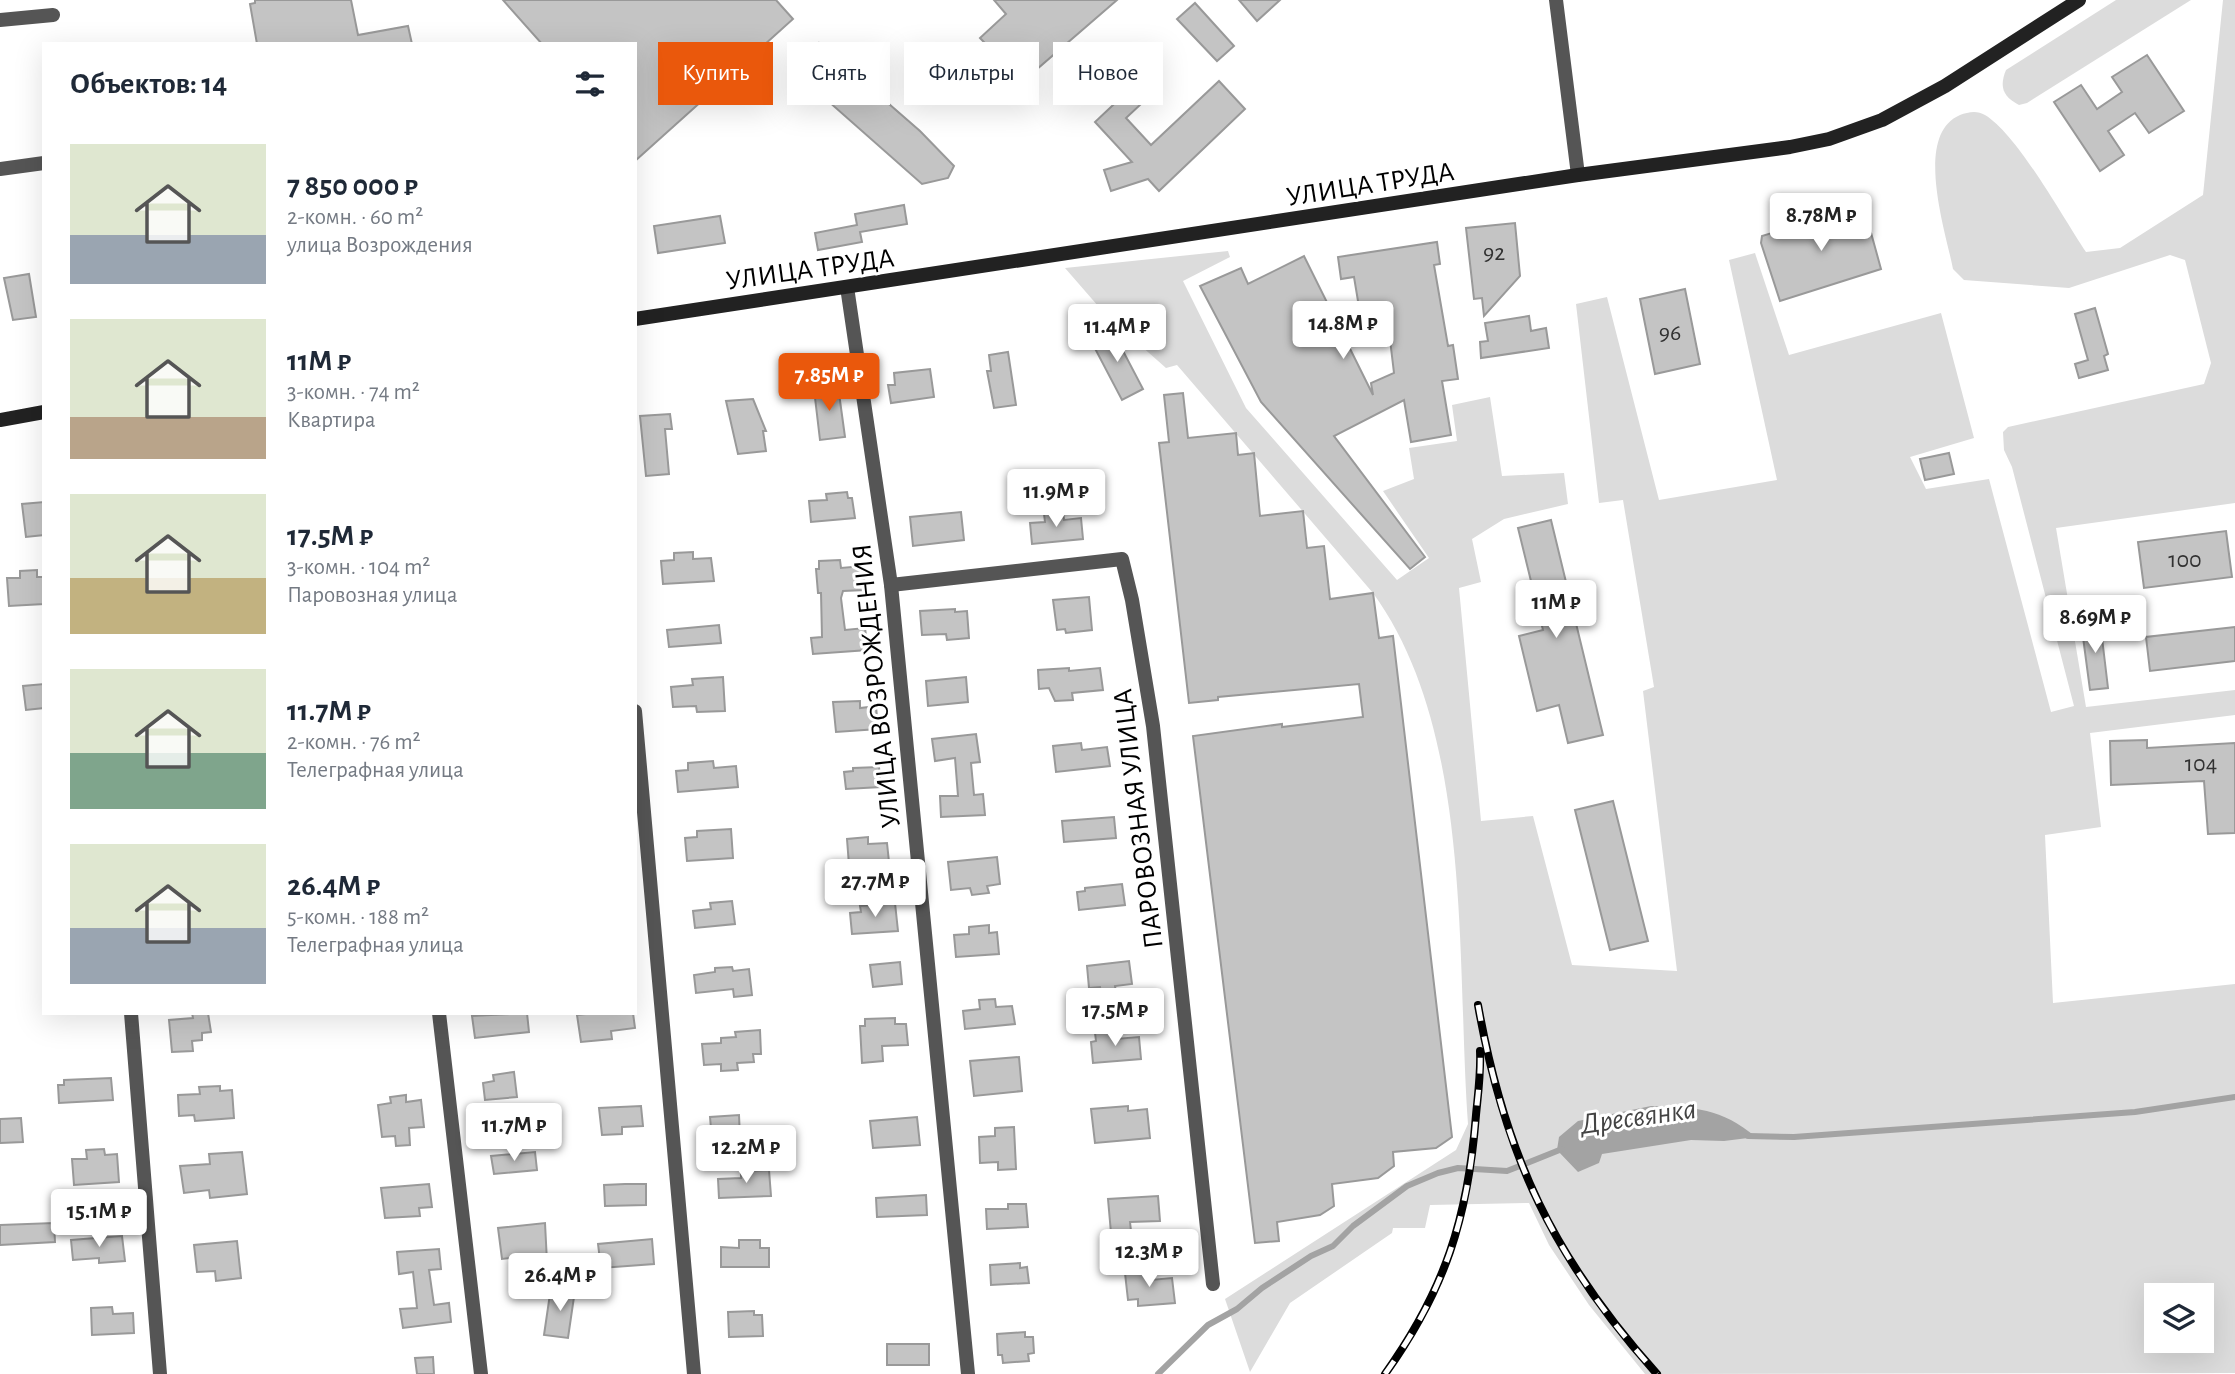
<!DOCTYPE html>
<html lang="ru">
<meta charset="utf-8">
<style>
body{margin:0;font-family:"Alegreya Sans",sans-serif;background:#f2f2f3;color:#1f2937;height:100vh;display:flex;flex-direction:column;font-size:26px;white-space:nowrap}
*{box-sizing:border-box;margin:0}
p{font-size:23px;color:#747a83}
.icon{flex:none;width:38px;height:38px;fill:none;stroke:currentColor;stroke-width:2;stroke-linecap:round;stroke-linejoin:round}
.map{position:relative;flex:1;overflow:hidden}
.sheet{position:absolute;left:42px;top:42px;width:595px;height:973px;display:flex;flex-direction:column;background:#fff;border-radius:0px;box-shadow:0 7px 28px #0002}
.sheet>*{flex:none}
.banner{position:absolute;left:658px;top:42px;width:665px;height:63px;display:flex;gap:14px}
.tools{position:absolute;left:2144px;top:1283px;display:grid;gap:14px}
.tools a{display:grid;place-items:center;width:70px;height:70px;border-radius:0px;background:#fff;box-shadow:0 7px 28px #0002;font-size:35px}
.price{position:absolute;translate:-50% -60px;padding:0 16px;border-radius:7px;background:#fff;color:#222;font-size:23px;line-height:46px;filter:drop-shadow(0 2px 4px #0008)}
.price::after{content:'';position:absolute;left:50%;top:42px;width:21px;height:16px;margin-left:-10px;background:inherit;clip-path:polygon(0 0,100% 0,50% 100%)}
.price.current{background:#ea580c;color:#fff}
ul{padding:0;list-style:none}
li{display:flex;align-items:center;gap:21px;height:175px;padding:0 28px}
li span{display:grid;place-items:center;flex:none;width:196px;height:140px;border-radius:0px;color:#555}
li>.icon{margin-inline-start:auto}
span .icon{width:84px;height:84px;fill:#fffc;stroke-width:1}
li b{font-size:30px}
h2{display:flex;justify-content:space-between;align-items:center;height:84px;padding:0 28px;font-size:30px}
.pill{padding:0 24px;border-radius:0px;background:#fff;box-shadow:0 7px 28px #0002;font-size:24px;line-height:63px}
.pill.current{background:#ea580c;color:#fff}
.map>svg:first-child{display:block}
.green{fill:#dcdcdc;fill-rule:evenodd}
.water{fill:#a3a3a3}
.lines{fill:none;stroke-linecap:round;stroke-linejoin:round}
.stream{stroke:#a3a3a3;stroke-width:6}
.building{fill:#c4c4c4;stroke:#999;stroke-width:2}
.street{stroke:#555;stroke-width:14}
.secondary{stroke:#222;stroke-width:14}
.rail-casing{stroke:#000;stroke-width:8}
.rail{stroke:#fff;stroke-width:5;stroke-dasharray:16;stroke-linecap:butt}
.labels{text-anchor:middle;stroke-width:6;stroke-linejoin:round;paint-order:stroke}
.number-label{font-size:24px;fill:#313131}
.street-label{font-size:28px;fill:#000;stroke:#fff}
.water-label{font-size:30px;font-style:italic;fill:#444;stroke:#fff}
</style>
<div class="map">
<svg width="2235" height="1374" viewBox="0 0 2235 1374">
<rect width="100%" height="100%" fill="#fff"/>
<g class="green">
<path d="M2116 0H2191L2027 103 2019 105C2003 97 1999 87 2006 70Z"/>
<path d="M2223 0H2235V503L2056 528 2086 707 2235 690V715L2090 733 2101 827 2045 835 2053 1003 2235 984V1373L1645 1374 1589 1305 1549 1245 1529 1203 1430 1205 1425 1228H1393L1392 1233 1290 1303 1250 1372 1225 1299 1456 1150 1468 1124C1456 959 1474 732 1373 593L1177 365 1166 368 1105 314 1065 268 1228 251 1230 257 1183 281 1246 408 1397 580 1429 558 1383 491 1414 479 1409 448 1457 441 1452 405 1490 397 1502 476 1564 473 1568 504 1504 519 1472 539 1481 582 1459 588 1481 821 1533 816 1572 965 1677 971 1643 691 1654 687 1623 500 1599 503 1576 304 1607 297 1659 500 1777 480 1729 260 1755 253 1789 355 1941 313 1974 438 1910 457 1926 489 1989 479 2051 712 2074 706 2012 467 2004 450 2003 432 2008 427 2204 384 2211 363 2185 260 2170 255 2069 288 1964 280 1953 269C1946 232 1913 135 1960 115 1968 112 1977 110 1985 115 2018 135 2063 218 2086 252L2120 248 2203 195ZM2156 1295H2202V1340H2156Z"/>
</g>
<path class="water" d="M1651 1106C1695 1107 1721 1108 1756 1137L1724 1141 1691 1140 1602 1154 1599 1163 1578 1172 1557 1150 1559 1137 1578 1121Z"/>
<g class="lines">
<g class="stream">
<path d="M1748 1136 1794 1137 2135 1112 2235 1097"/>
<path d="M1158 1374 1208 1325 1237 1309 1262 1288 1311 1256 1333 1246 1353 1226 1407 1186 1438 1173 1458 1168 1507 1171 1562 1149"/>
</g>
</g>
<g class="building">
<path d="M255 0H351L358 35 408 26 412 44H257L250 4 255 3Z"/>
<path d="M503 0H776L793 19 635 161V44H542Z"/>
<path d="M994 0H1117L1022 82 980 38 1006 14Z"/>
<path d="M1239 0H1280L1257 21Z"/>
<path d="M1195 3 1234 46 1217 61 1177 19Z"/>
<path d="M819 43 920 131 954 166 948 178 922 184 794 71Z"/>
<path d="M2147 55 2184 111 2149 133 2135 113 2108 131 2124 155 2100 171 2054 102 2081 85 2097 109 2122 92 2112 77Z"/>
<path d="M1219 81 1245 109 1159 191 1148 179 1111 191 1104 170 1132 162 1095 122 1128 91 1141 104 1126 118 1151 145Z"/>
<path d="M904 205 907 224 860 232 862 242 818 250 815 233 857 225 855 214Z"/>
<path d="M1858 207 1865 211 1881 269 1780 301 1761 243 1762 236Z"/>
<path d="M720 216 725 243 658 253 654 226Z"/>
<path d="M1515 223 1520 276 1484 316 1482 298 1474 299 1466 228Z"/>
<path d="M1437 242 1440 264 1434 265 1448 346 1453 345 1458 379 1442 381 1451 435 1411 442 1404 400 1334 436 1425 557 1410 569 1261 402 1200 286 1241 268 1248 284 1304 256 1373 395 1371 383 1394 373 1389 331 1380 332 1377 316 1361 319 1354 277 1341 279 1338 257Z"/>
<path d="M29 274 36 317 13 320 4 278Z"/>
<path d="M1685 289 1700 364 1655 374 1640 299Z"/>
<path d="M2095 308 2108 354 2104 356 2108 370 2079 378 2075 364 2088 360 2075 314Z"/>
<path d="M1529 316 1531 331 1546 328 1549 348 1481 358 1480 342 1488 341 1485 323Z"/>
<path d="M1111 328 1143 389 1122 400 1090 339Z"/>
<path d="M1008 352 1016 405 994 408 987 371H991L989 355Z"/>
<path d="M930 369 934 397 891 403 888 385H895L894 373Z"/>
<path d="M838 386 845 437 820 440 814 389Z"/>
<path d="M1183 393 1188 438 1236 433 1238 455 1254 453 1260 516 1303 511 1307 548 1324 546 1330 599 1373 593 1379 638 1393 636 1452 1137 1436 1148 1393 1152 1394 1166 1378 1178 1332 1184 1334 1206 1320 1215 1277 1222 1279 1241 1255 1243 1193 736 1282 724V727L1363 717 1359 684 1218 697V700L1189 703 1159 443 1169 442 1164 395Z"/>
<path d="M753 399 766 431H763L766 451 738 454 726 401Z"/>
<path d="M670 414 672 429H665L669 474 646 476 640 416Z"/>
<path d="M1949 453 1954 474 1925 480 1920 459Z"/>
<path d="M847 492 848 498H852L855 518 811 522 809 501 827 500 826 494Z"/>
<path d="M44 502V535L26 537 22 504Z"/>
<path d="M961 512 964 540 913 546 910 517Z"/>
<path d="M1063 512 1064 520 1081 518 1083 539 1032 544 1030 523 1045 522 1044 514Z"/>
<path d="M1551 520 1603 735 1568 743 1559 705 1537 711 1519 636 1543 630 1518 528Z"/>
<path d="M2226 531 2232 577 2144 588 2138 542Z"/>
<path d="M693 552V559L711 558 714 581 663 584 661 561 674 560V553Z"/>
<path d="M840 560 841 568 863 566 865 590 843 591 841 598 845 630 865 628 868 650 813 654 811 638 822 637 821 593H818L816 569H819V561Z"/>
<path d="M37 570V577H44V604L9 606 7 578H20V571Z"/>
<path d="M1089 597 1092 630 1066 633 1065 629 1057 630 1053 600Z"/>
<path d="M955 609V612L967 611 969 638 947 640 946 634 922 635 920 611Z"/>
<path d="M2100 621 2108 688 2090 690 2081 622Z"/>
<path d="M719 625 721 643 669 647 667 630Z"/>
<path d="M2235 627V661L2150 671 2146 637Z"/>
<path d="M1069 668V671L1100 668 1103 690 1072 693 1073 700 1055 701 1049 688 1039 689 1038 670Z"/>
<path d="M723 677 725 711 697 712 696 706 673 707 671 687 693 685 692 679Z"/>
<path d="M966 677 968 702 928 706 926 681Z"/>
<path d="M44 684V708L26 710 23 686Z"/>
<path d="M860 701V708L876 706 878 729 836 732 833 702Z"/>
<path d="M976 734 980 762 971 763 974 795 983 794 985 815 941 817 940 796H958L955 758 935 761 932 739Z"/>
<path d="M2147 740V748L2235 743V833L2208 834 2204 781 2111 785 2110 741Z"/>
<path d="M1081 743 1082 750 1107 747 1110 766 1056 772 1053 746Z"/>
<path d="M713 761 714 768 736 766 738 787 678 792 676 771 688 770V763Z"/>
<path d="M879 767 881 787 846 789 844 772 853 771V768Z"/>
<path d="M1613 801 1648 941 1610 950 1575 810Z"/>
<path d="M1114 817 1116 838 1064 842 1062 821Z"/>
<path d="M731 829 733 858 687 861 685 838 697 837V831Z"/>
<path d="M868 837V844L887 843 889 862 849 865 847 839Z"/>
<path d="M997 857 1000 884 987 886 989 893 972 895 970 888 951 890 948 862Z"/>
<path d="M1122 884 1125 905 1079 910 1077 892 1085 891V888Z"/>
<path d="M732 901 735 924 695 928 693 911 711 909 710 903Z"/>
<path d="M895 903 898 931 852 934 850 913 861 912 860 906Z"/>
<path d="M989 925V933L997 932 999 954 956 957 954 935 969 934V927Z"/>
<path d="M1129 961 1132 984 1115 986 1116 992 1101 993 1100 987 1089 988 1087 966Z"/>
<path d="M900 962 902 984 873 987 870 965Z"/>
<path d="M732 967 733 971 749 969 752 995 734 997 733 989 696 993 694 975 715 972V968Z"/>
<path d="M995 999 996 1007 1012 1006 1015 1024 965 1029 963 1011 980 1009 979 1000Z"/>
<path d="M192 1013H208L211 1032 202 1033V1040L192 1041 193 1051 172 1052 169 1020 193 1018Z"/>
<path d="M527 1013 529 1032 475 1038 472 1016Z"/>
<path d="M594 1013H633L635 1028 611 1031 612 1039 581 1042 577 1015Z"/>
<path d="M895 1018V1024H906L908 1045 882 1046 883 1061 862 1063 860 1026H865V1019Z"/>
<path d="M760 1030 761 1054H753L754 1062 737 1063 738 1070 721 1071V1064L704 1065 702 1044 721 1043V1038L736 1037 735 1032Z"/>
<path d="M1116 1031V1039L1139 1037 1141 1059 1093 1063 1091 1042 1096 1041 1095 1033Z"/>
<path d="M1019 1057 1022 1091 974 1096 970 1061Z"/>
<path d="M514 1072 517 1097 485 1100 483 1083 494 1081 493 1075Z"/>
<path d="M111 1078 113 1100 59 1103 58 1085H64V1080Z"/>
<path d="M220 1086V1091L232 1090 234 1118 195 1121 194 1115 179 1116 178 1095 200 1094 199 1087Z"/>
<path d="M406 1095V1102L421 1100 424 1127 409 1128 410 1145 396 1146 395 1136 382 1137 378 1105 391 1103 390 1097Z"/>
<path d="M641 1106 643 1126 622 1127V1134L602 1135 599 1108Z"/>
<path d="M1128 1106V1111L1147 1109 1150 1138 1095 1143 1091 1109Z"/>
<path d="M739 1115 740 1138 712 1140 710 1117Z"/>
<path d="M917 1117 920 1145 873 1148 870 1121Z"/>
<path d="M21 1118 23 1142 0 1143V1119Z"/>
<path d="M1014 1127 1016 1169 998 1170V1162L980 1163 979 1137 995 1136V1128Z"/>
<path d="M104 1149 105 1155 117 1154 119 1182 74 1185 72 1159H87L86 1150Z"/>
<path d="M242 1152 247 1194 210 1198 209 1190 184 1193 180 1166 210 1164 209 1154Z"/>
<path d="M535 1152 537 1170 494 1174 491 1156Z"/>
<path d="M769 1170 771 1196 719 1198 718 1179 741 1178V1171Z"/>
<path d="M429 1184 432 1207 419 1208 420 1216 385 1218 381 1188Z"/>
<path d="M625 1184H646V1205L605 1206 604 1185Z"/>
<path d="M926 1195 927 1215 877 1217 876 1198Z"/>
<path d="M1158 1196 1160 1221 1130 1222 1131 1231 1111 1233 1108 1199Z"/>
<path d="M1008 1204H1026L1028 1227 987 1229 986 1209H1008Z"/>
<path d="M54 1223 55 1242 0 1245V1225Z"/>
<path d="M545 1223 547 1262 528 1264 527 1256 502 1259 498 1228Z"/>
<path d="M122 1236 125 1261 99 1263V1258L73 1260 71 1240Z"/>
<path d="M652 1239 654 1264 601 1268 598 1244Z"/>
<path d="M739 1240H760V1248H769V1267H721V1247L739 1248Z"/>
<path d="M237 1241 241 1278 216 1281 215 1271 197 1272 194 1245Z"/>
<path d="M439 1249 441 1269 429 1270 434 1305 449 1303 451 1322 403 1328 400 1309 417 1308 413 1272 399 1274 397 1252Z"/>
<path d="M1020 1263V1268L1027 1267 1029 1283 991 1285 990 1265Z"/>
<path d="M1150 1270 1151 1280 1172 1278 1175 1303 1138 1306V1299L1128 1300 1125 1273Z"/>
<path d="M551 1287 575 1290 568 1338 544 1335Z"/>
<path d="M112 1307 113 1314 133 1313 134 1333 92 1335 91 1308Z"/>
<path d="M754 1311V1315H762L763 1336 729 1337 728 1312Z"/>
<path d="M1025 1332V1337H1033L1034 1353 1028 1354 1029 1361 1003 1363 1002 1355H998L997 1334Z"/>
<rect x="887" y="1344" width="42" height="21"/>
<path d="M433 1357 434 1374H417L415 1358Z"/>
</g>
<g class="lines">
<g class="street">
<path d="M1556 0 1578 175"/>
<path d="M0 20 53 15"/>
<path d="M0 169 44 163"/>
<path d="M847 287 891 585 968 1374"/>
<path d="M891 585 1122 559 1132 600 1153 726 1213 1284"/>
<path d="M635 711 694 1374"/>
<path d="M131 1013 160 1374"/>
<path d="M439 1013 481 1374"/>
</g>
<g class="secondary">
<path d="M635 319 1578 175 1790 147 1829 139 1882 120 1945 86 2079 0"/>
<path d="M0 420 44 412"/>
</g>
<g class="rail-casing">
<g id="rail">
<path d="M1478 1005C1505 1157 1554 1259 1657 1374"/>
<path d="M1385 1374C1445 1290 1468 1218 1476 1115 1478 1094 1481 1073 1480 1051"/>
</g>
</g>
<use href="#rail" class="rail"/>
</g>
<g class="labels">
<g class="number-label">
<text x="1494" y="260">92</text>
<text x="1670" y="340">96</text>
<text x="2185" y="567">100</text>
<text x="2201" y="771">104</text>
</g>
<g class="street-label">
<text transform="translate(1370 183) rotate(-9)" y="10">УЛИЦА ТРУДА</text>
<text transform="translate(810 268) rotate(-8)" y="10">УЛИЦА ТРУДА</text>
<text transform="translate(875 686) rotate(-96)" y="10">УЛИЦА ВОЗРОЖДЕНИЯ</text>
<text transform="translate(1137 819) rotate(-97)" y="10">ПАРОВОЗНАЯ УЛИЦА</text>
</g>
<g class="water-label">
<text transform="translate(1638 1116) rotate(-8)" y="10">Дресвянка</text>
</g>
</g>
</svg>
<div class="tools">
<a><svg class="icon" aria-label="layers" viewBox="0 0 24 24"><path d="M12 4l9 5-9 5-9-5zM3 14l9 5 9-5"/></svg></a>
</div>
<b class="price" style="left:1821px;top:253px">8.78M ₽</b>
<b class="price" style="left:1343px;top:361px">14.8M ₽</b>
<b class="price" style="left:1117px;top:364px">11.4M ₽</b>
<b class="price current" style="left:829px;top:413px">7.85M ₽</b>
<b class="price" style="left:1056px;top:529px">11.9M ₽</b>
<b class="price" style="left:1556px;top:640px">11M ₽</b>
<b class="price" style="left:2095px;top:655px">8.69M ₽</b>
<b class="price" style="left:875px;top:919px">27.7M ₽</b>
<b class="price" style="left:1115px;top:1048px">17.5M ₽</b>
<b class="price" style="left:514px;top:1163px">11.7M ₽</b>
<b class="price" style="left:746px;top:1185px">12.2M ₽</b>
<b class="price" style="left:99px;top:1249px">15.1M ₽</b>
<b class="price" style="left:1149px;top:1289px">12.3M ₽</b>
<b class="price" style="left:560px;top:1313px">26.4M ₽</b>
<div class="banner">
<a class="pill current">Купить</a>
<a class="pill">Снять</a>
<a class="pill">Фильтры</a>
<a class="pill">Новое</a>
</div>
<section class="sheet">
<h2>Объектов: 14<svg class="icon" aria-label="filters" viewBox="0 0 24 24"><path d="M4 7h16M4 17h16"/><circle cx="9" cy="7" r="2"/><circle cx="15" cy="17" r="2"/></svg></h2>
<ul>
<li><span style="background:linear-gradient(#dfe7d0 65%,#9aa5b1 0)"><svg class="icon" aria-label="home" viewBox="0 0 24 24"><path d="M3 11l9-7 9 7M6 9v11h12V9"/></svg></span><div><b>7 850 000 ₽</b><p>2-комн. · 60 m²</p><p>улица Возрождения</p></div></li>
<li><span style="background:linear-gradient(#dfe7d0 70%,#b9a48a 0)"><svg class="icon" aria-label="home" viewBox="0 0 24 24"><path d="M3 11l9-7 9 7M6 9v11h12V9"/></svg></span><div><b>11M ₽</b><p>3-комн. · 74 m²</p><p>Квартира</p></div></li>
<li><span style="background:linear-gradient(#dfe7d0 60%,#c2b280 0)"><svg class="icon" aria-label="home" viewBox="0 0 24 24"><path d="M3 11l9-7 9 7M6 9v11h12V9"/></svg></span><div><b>17.5M ₽</b><p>3-комн. · 104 m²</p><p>Паровозная улица</p></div></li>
<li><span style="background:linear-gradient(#dfe7d0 60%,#7fa58c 0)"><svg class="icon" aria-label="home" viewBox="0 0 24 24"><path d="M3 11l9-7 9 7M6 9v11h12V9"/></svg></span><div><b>11.7M ₽</b><p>2-комн. · 76 m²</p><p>Телеграфная улица</p></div></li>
<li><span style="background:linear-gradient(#dfe7d0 60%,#9aa5b1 0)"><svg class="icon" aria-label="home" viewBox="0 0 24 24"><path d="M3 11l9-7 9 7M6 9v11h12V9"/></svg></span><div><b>26.4M ₽</b><p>5-комн. · 188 m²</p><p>Телеграфная улица</p></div></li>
</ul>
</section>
</div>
